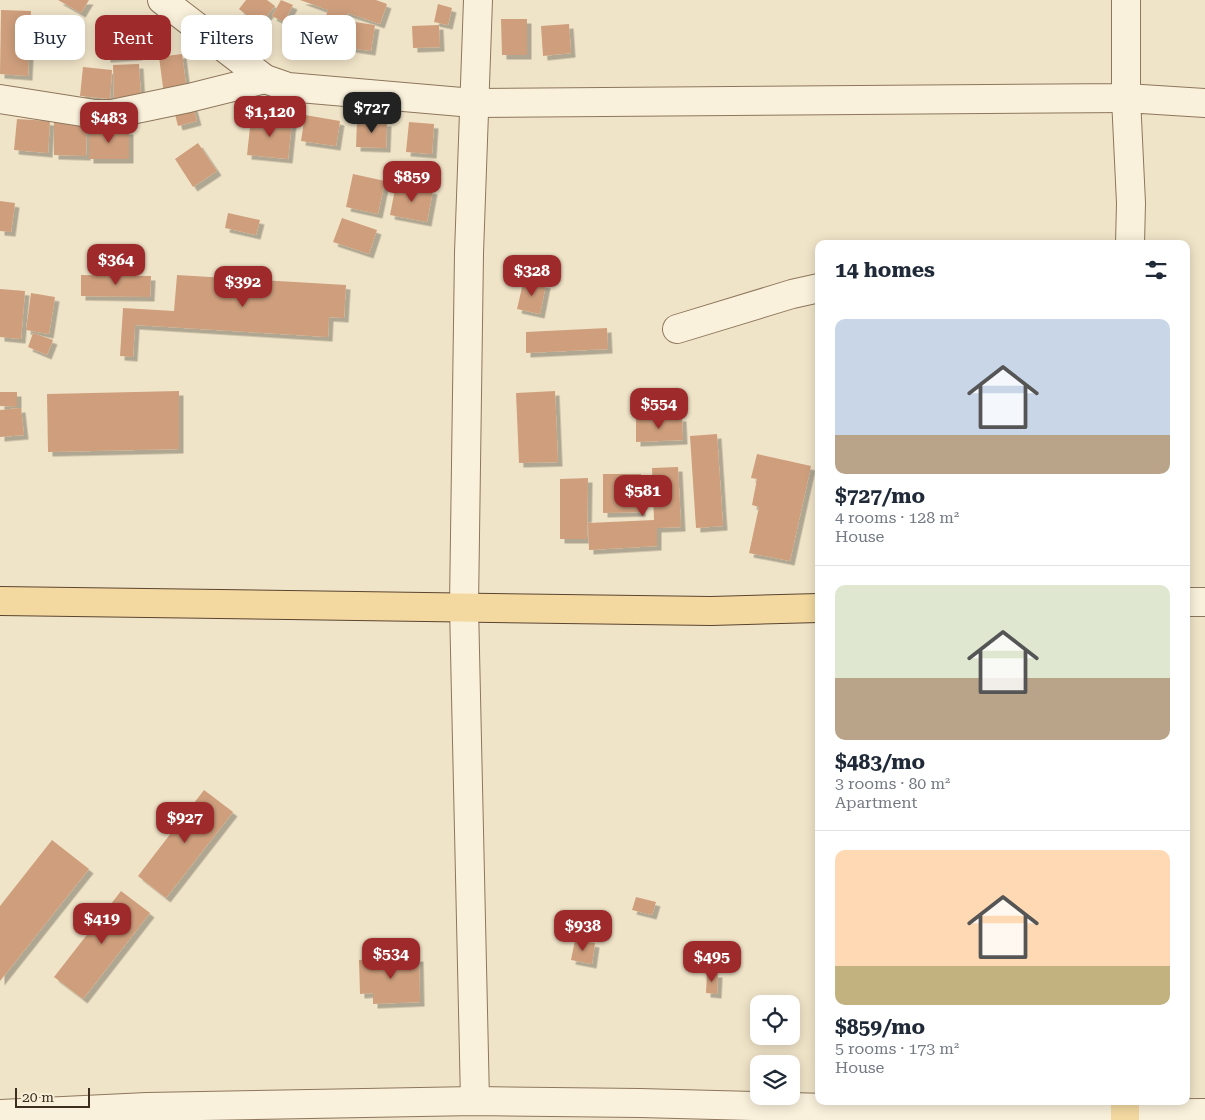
<!DOCTYPE html>
<meta charset="utf-8">
<style>
body{margin:0;font-family:"Roboto Serif",serif;background:#f2f2f3;color:#1f2937;height:100vh;display:flex;flex-direction:column;font-size:19px;white-space:nowrap}
*{box-sizing:border-box;margin:0}
p{font-size:16px;color:#747a83}
.icon{flex:none;width:28px;height:28px;fill:none;stroke:currentColor;stroke-width:2;stroke-linecap:round;stroke-linejoin:round}
.map{position:relative;flex:1;overflow:hidden}
.details{position:absolute;left:815px;top:240px;width:375px;height:865px;display:flex;flex-direction:column;background:#fff;border-radius:10px;box-shadow:0 2px 12px #0003}
.details>*{flex:none}
.top-card{position:absolute;left:15px;top:15px;width:475px;height:45px;display:flex;gap:10px}
.fabs{position:absolute;left:750px;top:995px;display:grid;gap:10px}
.fabs a{display:grid;place-items:center;width:50px;height:50px;border-radius:10px;background:#fff;box-shadow:0 2px 12px #0003;font-size:25px}
.scale{position:absolute;left:15px;bottom:12px;width:75px;box-sizing:border-box;padding-left:5px;border:2px solid #3d2e20;border-top:0;font-size:14px;line-height:18px;white-space:nowrap;color:#3d2e20;-webkit-text-stroke:4px #f7eed8;paint-order:stroke}
.price{position:absolute;translate:-50% -42px;padding:0 11px;border-radius:10px;background:#9e2a2b;color:#fff;font-size:16px;line-height:32px;filter:drop-shadow(0 1px 2px #0008)}
.price::after{content:'';position:absolute;left:50%;top:30px;width:15px;height:11px;margin-left:-8px;background:inherit;clip-path:polygon(0 0,100% 0,50% 100%)}
.price.selected{background:#222;color:#fff}
ul{padding:0;list-style:none}
li{display:grid;align-content:center;gap:10px;height:265px;padding:0 20px}
li+li{border-top:1px solid #e0e1e3}
li span{display:grid;place-items:center;height:155px;border-radius:10px;color:#555}
li>.icon{margin-inline-start:auto}
span .icon{width:90px;height:90px;fill:#fffc;stroke-width:1}
li b{font-size:21px}
h2{display:flex;justify-content:space-between;align-items:center;height:60px;padding:0 20px;font-size:21px}
.chip{padding:0 18px;border-radius:10px;background:#fff;box-shadow:0 2px 12px #0003;font-size:18px;line-height:45px}
.chip.selected{background:#9e2a2b;color:#fff}
.map>svg:first-child{display:block}
.building{fill:#cf9f7d;filter:url(#shadow)}
.lines{fill:none;stroke-linecap:round;stroke-linejoin:round}
.minor-casing{stroke:#8d765c;stroke-width:30}
.major-casing{stroke:#5b4430;stroke-width:30}
.minor{stroke:#faf1dc;stroke-width:28}
.major{stroke:#f3d9a0;stroke-width:28}
</style>
<div class="map">
<svg width="1205" height="1120" viewBox="0 0 1205 1120">
<defs>
<filter id="shadow"><feDropShadow dx="4.5" dy="4.5" stdDeviation="0" flood-color="#0004"/></filter>
</defs>
<rect width="100%" height="100%" fill="#f0e4c8"/>
<g class="building">
<path d="M58 0H89L81 13Z"/>
<path d="M246 0H267L275 6 259 25 239 9Z"/>
<path d="M281 0 293 5 284 22 272 16Z"/>
<path d="M300 0H376L387 4 380 24 348 13 342 32 323 25 328 10Z"/>
<path d="M438 4 452 8 448 25 434 22Z"/>
<path d="M1 10 31 11 28 76 0 74Z"/>
<path d="M501 19H527V55H502Z"/>
<path d="M348 21 375 25 371 51 344 47Z"/>
<path d="M136 24 138 56 106 58 105 26Z"/>
<path d="M569 24 571 53 543 56 541 26Z"/>
<path d="M439 25 440 47 413 48 412 26Z"/>
<path d="M182 54 187 92 164 95 159 57Z"/>
<path d="M139 64 141 98 114 99 113 65Z"/>
<path d="M83 67 112 70 110 99 80 96Z"/>
<path d="M191 99 197 121 178 126 172 103Z"/>
<path d="M305 115 340 121 336 146 301 141Z"/>
<path d="M251 118 292 122 288 159 247 155Z"/>
<path d="M17 119 50 121 48 153 14 150Z"/>
<path d="M357 121 387 122 386 148 356 147Z"/>
<path d="M54 122H87L86 156 54 155Z"/>
<path d="M409 122 434 124 432 154 406 152Z"/>
<path d="M89 129 129 130V159H89Z"/>
<path d="M198 143 217 171 193 187 175 159Z"/>
<path d="M353 174 385 181 378 214 346 207Z"/>
<path d="M396 184 433 190 427 222 390 215Z"/>
<path d="M0 201 15 203 11 232 0 231Z"/>
<path d="M228 213 260 220 256 235 225 228Z"/>
<path d="M342 218 377 230 369 254 333 242Z"/>
<path d="M81 275 151 276 150 297 81 296Z"/>
<path d="M177 275 346 285 344 318 329 317 328 337 135 325 133 357 120 356 123 308 174 311Z"/>
<path d="M524 279 546 284 540 314 517 309Z"/>
<path d="M0 289 25 291 21 339 0 337Z"/>
<path d="M31 293 55 297 49 334 26 330Z"/>
<path d="M607 328 608 349 526 353V332Z"/>
<path d="M33 333 53 340 47 355 28 347Z"/>
<path d="M179 391V449L48 452 47 394Z"/>
<path d="M555 391 558 462 519 463 516 393Z"/>
<path d="M0 392H17V407L0 406Z"/>
<path d="M21 408 24 435 0 437V410Z"/>
<path d="M682 417 683 440 636 442V419Z"/>
<path d="M717 434 723 526 696 528 690 436Z"/>
<path d="M757 454 811 466 790 561 749 553 759 507 752 505 757 479 751 478Z"/>
<path d="M678 467 681 527 657 528V546L589 550 588 523 654 520 652 468Z"/>
<path d="M603 474H641V512L603 513Z"/>
<path d="M588 478 587 539H560V479Z"/>
<path d="M204 790 233 812 166 898 138 876Z"/>
<path d="M52 840 89 869 0 981V906Z"/>
<path d="M121 891 150 913 83 999 54 977Z"/>
<path d="M636 897 656 902 652 915 632 910Z"/>
<path d="M575 940 595 943 592 964 571 960Z"/>
<path d="M419 957 420 1002 373 1004V993L360 994 359 960Z"/>
<path d="M707 973H718L717 994 706 993Z"/>
</g>
<g class="lines">
<g class="minor-casing">
<g id="minor">
<path d="M162 0 265 79 288 87 473 103 1126 98V0"/>
<path d="M0 99 95 114H112L189 98 265 79"/>
<path d="M1130 244 1131 203 1126 98 1205 103"/>
<path d="M677 329 792 294 819 288"/>
<path d="M1186 602H1205"/>
<path d="M475 1101 464 606 469 253 478 0"/>
<path d="M0 1114 147 1107 475 1101 640 1103 1053 1114 1205 1113"/>
</g>
</g>
<g class="major-casing">
<g id="major">
<path d="M0 601 711 611 819 608"/>
<path d="M1125 1120V1101"/>
</g>
</g>
<use href="#minor" class="minor"/>
<use href="#major" class="major"/>
</g>
</svg>
<div class="fabs">
<a><svg class="icon" aria-label="locate" viewBox="0 0 24 24"><circle cx="12" cy="12" r="6"/><path d="M12 2v4M12 18v4M2 12h4M18 12h4"/></svg></a>
<a><svg class="icon" aria-label="layers" viewBox="0 0 24 24"><path d="M12 4l9 5-9 5-9-5zM3 14l9 5 9-5"/></svg></a>
</div>
<div class="scale">20 m</div>
<b class="price selected" style="left:372px;top:134px">$727</b>
<b class="price" style="left:270px;top:138px">$1,120</b>
<b class="price" style="left:109px;top:144px">$483</b>
<b class="price" style="left:412px;top:203px">$859</b>
<b class="price" style="left:116px;top:286px">$364</b>
<b class="price" style="left:532px;top:297px">$328</b>
<b class="price" style="left:243px;top:308px">$392</b>
<b class="price" style="left:659px;top:430px">$554</b>
<b class="price" style="left:643px;top:517px">$581</b>
<b class="price" style="left:185px;top:844px">$927</b>
<b class="price" style="left:102px;top:945px">$419</b>
<b class="price" style="left:583px;top:952px">$938</b>
<b class="price" style="left:391px;top:980px">$534</b>
<b class="price" style="left:712px;top:983px">$495</b>
<div class="top-card">
<a class="chip">Buy</a>
<a class="chip selected">Rent</a>
<a class="chip">Filters</a>
<a class="chip">New</a>
</div>
<section class="details">
<h2>14 homes<svg class="icon" aria-label="filters" viewBox="0 0 24 24"><path d="M4 7h16M4 17h16"/><circle cx="9" cy="7" r="2"/><circle cx="15" cy="17" r="2"/></svg></h2>
<ul>
<li><span style="background:linear-gradient(#c9d6e8 75%,#b9a48a 0)"><svg class="icon" aria-label="home" viewBox="0 0 24 24"><path d="M3 11l9-7 9 7M6 9v11h12V9"/></svg></span><div><b>$727/mo</b><p>4 rooms · 128 m²</p><p>House</p></div></li>
<li><span style="background:linear-gradient(#dfe7d0 60%,#b9a48a 0)"><svg class="icon" aria-label="home" viewBox="0 0 24 24"><path d="M3 11l9-7 9 7M6 9v11h12V9"/></svg></span><div><b>$483/mo</b><p>3 rooms · 80 m²</p><p>Apartment</p></div></li>
<li><span style="background:linear-gradient(#ffd9b3 75%,#c2b280 0)"><svg class="icon" aria-label="home" viewBox="0 0 24 24"><path d="M3 11l9-7 9 7M6 9v11h12V9"/></svg></span><div><b>$859/mo</b><p>5 rooms · 173 m²</p><p>House</p></div></li>
</ul>
</section>
</div>
